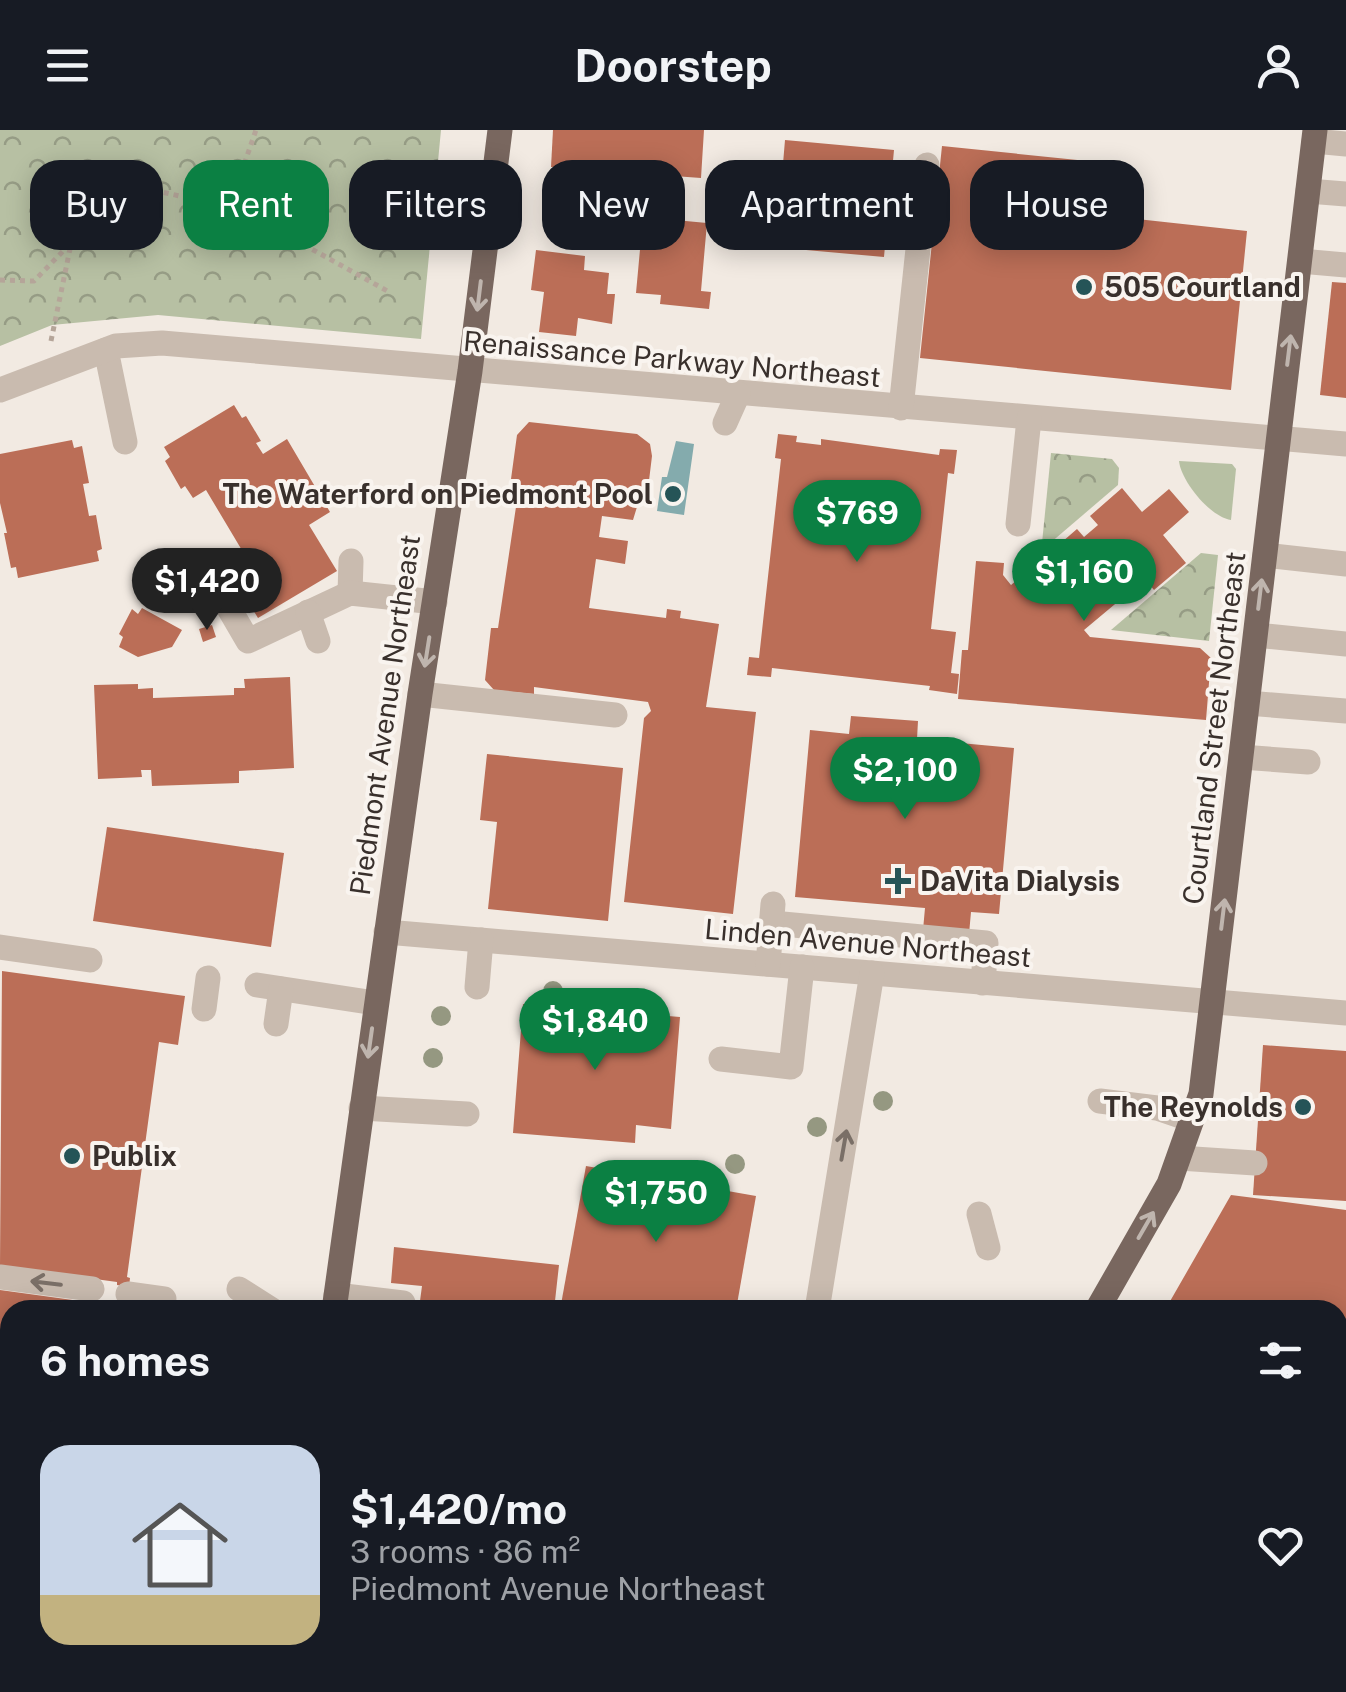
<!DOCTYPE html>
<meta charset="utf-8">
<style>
body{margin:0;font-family:"Public Sans",sans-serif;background:#20242c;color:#f1f3f6;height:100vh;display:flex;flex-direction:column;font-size:38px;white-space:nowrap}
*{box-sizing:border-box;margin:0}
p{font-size:32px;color:#9ea1a6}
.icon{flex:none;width:55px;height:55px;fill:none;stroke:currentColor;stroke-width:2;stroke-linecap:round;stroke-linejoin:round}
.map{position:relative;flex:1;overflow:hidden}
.side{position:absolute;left:0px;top:1170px;width:1348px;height:392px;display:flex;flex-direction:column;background:#171b24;border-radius:30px 30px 0 0;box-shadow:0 5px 25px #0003}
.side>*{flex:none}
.hud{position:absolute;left:30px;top:30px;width:1288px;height:90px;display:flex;gap:20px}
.price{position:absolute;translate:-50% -85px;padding:0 22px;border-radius:35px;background:#0b8043;color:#fff;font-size:32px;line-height:65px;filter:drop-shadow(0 2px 5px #0008)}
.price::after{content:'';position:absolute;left:50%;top:60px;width:30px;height:22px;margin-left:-15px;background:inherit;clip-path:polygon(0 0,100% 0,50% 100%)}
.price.on{background:#222;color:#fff}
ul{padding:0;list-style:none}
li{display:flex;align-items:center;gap:30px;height:250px;padding:0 40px}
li+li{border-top:2px solid #363941}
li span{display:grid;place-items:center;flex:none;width:280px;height:200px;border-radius:30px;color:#555}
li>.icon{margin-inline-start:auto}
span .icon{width:120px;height:120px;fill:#fffc;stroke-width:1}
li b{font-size:42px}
h2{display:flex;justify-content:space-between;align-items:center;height:120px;padding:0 40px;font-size:42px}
.tag{padding:0 35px;border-radius:30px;background:#171b24;box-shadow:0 5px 25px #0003;font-size:35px;line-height:90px}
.tag.on{background:#0b8043;color:#fff}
header{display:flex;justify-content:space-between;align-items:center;height:130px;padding:0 40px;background:#171b24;font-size:45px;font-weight:700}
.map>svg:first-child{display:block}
.grass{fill:#b7c0a3}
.park{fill:url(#park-crowns)}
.water{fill:#84abad}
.building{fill:#bb6e57}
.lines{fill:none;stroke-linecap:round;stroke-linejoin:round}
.path{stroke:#b5a599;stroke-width:5;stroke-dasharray:5 5;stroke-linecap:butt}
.minor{stroke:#c9bbaf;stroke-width:25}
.major{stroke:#79675f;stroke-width:25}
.highway{stroke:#594a44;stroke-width:30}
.tree{fill:#959881}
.oneway{stroke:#bfb5ae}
.oneway2{stroke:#7a6f67}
.poi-dot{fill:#255457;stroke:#f9f4ef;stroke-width:4}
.labels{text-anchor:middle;stroke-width:8;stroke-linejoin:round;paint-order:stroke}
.poi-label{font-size:28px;font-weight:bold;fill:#39302c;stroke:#f9f4ef;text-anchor:start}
.street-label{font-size:28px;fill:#39302c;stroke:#f9f4ef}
</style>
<header><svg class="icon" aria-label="menu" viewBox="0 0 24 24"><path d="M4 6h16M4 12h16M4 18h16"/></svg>Doorstep<svg class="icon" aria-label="person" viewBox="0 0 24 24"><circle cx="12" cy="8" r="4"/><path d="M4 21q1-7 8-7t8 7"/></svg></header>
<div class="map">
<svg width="1346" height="1562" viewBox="0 0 1346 1562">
<defs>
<pattern id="park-crowns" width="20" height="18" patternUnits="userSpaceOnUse" patternTransform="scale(2.5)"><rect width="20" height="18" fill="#b7c0a3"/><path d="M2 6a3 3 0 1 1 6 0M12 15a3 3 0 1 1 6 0" fill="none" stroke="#969c85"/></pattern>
</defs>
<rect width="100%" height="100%" fill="#f2eae2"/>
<path class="grass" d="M1179 331 1232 334 1236 339 1231 390C1210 387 1181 351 1179 331Z"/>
<g class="park">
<path d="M0 0H441L421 209 158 185 52 195 0 216Z"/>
<path d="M1051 323 1112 329 1119 338 1118 355 1049 414 1042 413Z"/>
<path d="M1201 423 1218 425 1209 511 1111 500Z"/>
</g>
<path class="water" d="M676 311 694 314 684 385 657 381 662 347H667Z"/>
<g class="building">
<path d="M553 0H704L701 48 551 37Z"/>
<path d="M785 10 894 20 884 127 806 120 807 108 777 105Z"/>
<path d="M942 16 1097 32 1091 84 1247 101 1231 260 920 228Z"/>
<path d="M643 87 707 93 701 161 711 162 709 179 660 174 661 165 636 163Z"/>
<path d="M536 120 585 126 584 140 609 143 607 164H615L612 194 578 188 576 206 539 202 544 162 531 160Z"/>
<path d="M1332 152 1346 153V268L1320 265Z"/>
<path d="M234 275 242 288 246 286 261 311 256 313 263 324 287 309 330 382 309 395 337 441 258 488 235 450 240 447 234 437 241 433 237 426 243 422 206 360 193 368 185 356 181 359 165 331 170 327 164 317Z"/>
<path d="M529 292 637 304 650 314 652 326 647 367H640L633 390 602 386 599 407 628 411 625 434 596 429 589 478 666 488 667 479 681 481 680 488 719 494 706 577 756 582 733 784 624 772 644 588 651 581 648 572 534 557V564L494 560 485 550 491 498H498L520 350 511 349 517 305Z"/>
<path d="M778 304 797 306 796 312 821 315V309L939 325 940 319 957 320 954 344 948 343 931 499 956 502 951 543 959 544 957 564 929 560 930 556 772 538 771 547 747 545 749 527 759 528 781 329 775 328Z"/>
<path d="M72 310 74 318 82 316 89 353 83 354 89 386 96 385 102 419 97 421 99 431 18 448 16 437 11 438 4 403H7L0 373V324Z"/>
<path d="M1122 358 1142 382 1169 359 1189 382 1163 405 1186 433 1154 460 1145 449 1084 500 1090 507 1200 518 1211 528 1206 590 958 569 962 520H968L976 431 1004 433 1003 445 1011 455 1041 430 1047 437 1061 425 1055 418 1077 399 1084 407 1098 395 1090 386Z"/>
<path d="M142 478 182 500 172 517 138 527 119 517 123 507 119 504 132 479 138 484Z"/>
<path d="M212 495 216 507 203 512 199 499Z"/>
<path d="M290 547 294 638 239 641V653L152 656 151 640H141L142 647 98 649 94 555 138 554V559L153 558V568L234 565V558H245L244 549Z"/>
<path d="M851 586 918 591 917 609 1014 618 999 784 971 782 969 804 923 800 925 778 795 767 810 600 849 604Z"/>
<path d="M487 624 623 638 608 791 488 779 497 692 480 690Z"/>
<path d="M107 697 284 723 271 817 93 791Z"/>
<path d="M2 841 185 866 178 915 159 912 127 1147 130 1148 129 1157 117 1155V1152L0 1136Z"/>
<path d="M523 874 680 887 671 999 636 995 635 1013 513 1003Z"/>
<path d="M1263 915 1346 921V1071L1253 1065Z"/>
<path d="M586 1036 756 1066 736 1180H560Z"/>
<path d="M1231 1065 1346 1080V1308L1338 1307V1180H1165Z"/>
<path d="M394 1117 559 1135 554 1180H505L420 1171 422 1156 391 1153Z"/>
<path d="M0 1160 131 1178 10 1180V1309L0 1308Z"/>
<path d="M1338 1313 1346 1314V1394H1343L1339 1411Z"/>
<path d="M1338 1416 1346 1417V1504L1343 1519 1338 1518Z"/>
<path d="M0 1486 10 1487V1552H175L174 1562H0Z"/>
<path d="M341 1552H511L523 1555 522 1562H340Z"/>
<path d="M577 1552 643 1560 642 1562H575Z"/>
</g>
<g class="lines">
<g class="path">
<path d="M228 81 256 0"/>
<path d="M0 150 34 151 106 77 144 58 193 69 270 96 391 163"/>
<path d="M51 211 71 114"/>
</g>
<g class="minor">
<path d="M1314 11 1346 14"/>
<path d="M1308 61 1346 64"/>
<path d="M1300 131 1346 135"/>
<path d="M106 220 125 312"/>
<path d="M0 260 116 216 162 213 1346 314"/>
<path d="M901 278 927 35"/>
<path d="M725 293 738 264"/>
<path d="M1018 394 1029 289"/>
<path d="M1265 425 1346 434"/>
<path d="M350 463 351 431"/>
<path d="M227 475 248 511 350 463 435 472"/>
<path d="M308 482 318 511"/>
<path d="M1256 505 1346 514"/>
<path d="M420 564 615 585"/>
<path d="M1247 573 1346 581"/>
<path d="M1241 627 1308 632"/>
<path d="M772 793 986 813 983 853"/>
<path d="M386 802 1346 883"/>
<path d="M0 817 90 830"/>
<path d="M768 834 773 774"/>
<path d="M257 855 375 873"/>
<path d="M477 857 481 810"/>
<path d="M204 879 208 848"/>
<path d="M276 894 281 859"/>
<path d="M721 929 791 937 802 837"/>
<path d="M1100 971 1157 978 1192 990"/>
<path d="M361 978 467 984"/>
<path d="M1179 1028 1255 1033"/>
<path d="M979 1084 988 1118"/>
<path d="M0 1147 92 1159"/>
<path d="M239 1159 272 1180"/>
<path d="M128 1164 164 1169"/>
<path d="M336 1165 403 1173 402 1180"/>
<path d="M817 1180 872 843"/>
<path d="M1157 1562 1159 1552"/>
</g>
<g class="major">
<path d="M334 1180 420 564 470 241 500 0"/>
<path d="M1097 1180 1169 1054 1201 964 1315 0"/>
<path d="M0 1420 10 1421"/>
</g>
<g class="highway">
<path d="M1222 1552 1307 1562"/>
<path d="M285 1562 287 1552"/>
<path d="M891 1562 895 1552"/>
</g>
</g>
<g class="tree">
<circle cx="553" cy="861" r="10"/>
<circle cx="626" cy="869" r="10"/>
<circle cx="441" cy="886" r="10"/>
<circle cx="433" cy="928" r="10"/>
<circle cx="883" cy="971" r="10"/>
<circle cx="817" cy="997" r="10"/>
<circle cx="735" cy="1034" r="10"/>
</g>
<defs><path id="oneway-shaft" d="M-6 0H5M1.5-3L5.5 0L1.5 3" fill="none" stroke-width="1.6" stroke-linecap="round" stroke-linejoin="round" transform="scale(2.5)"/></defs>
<g class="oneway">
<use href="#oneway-shaft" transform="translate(479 166) rotate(97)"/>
<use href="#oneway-shaft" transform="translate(1289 220) rotate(-83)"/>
<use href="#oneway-shaft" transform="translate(1260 464) rotate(-83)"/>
<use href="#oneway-shaft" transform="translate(427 522) rotate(99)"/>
<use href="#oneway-shaft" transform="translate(1223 784) rotate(-83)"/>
<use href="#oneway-shaft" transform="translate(370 913) rotate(98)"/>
<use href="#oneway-shaft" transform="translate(1146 1095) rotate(-60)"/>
</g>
<g class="oneway2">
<use href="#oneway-shaft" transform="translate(844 1015) rotate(-80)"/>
<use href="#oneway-shaft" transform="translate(46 1153) rotate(-173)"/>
</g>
<g class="poi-dot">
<circle cx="1084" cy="157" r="10"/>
<circle cx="673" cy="364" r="10"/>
<path d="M893 736h10v10h10v10h-10v10h-10v-10h-10v-10h10z"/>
<circle cx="1303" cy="977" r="10"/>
<circle cx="72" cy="1026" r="10"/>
</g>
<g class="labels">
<g class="poi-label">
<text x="1104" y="167">505 Courtland</text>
<text x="653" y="374" text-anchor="end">The Waterford on Piedmont Pool</text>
<text x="920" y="761">DaVita Dialysis</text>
<text x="1283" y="987" text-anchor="end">The Reynolds</text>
<text x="92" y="1036">Publix</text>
</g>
<g class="street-label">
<text transform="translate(672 229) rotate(5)" y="10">Renaissance Parkway Northeast</text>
<text transform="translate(385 585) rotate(-82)" y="10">Piedmont Avenue Northeast</text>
<text transform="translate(1214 598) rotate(-83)" y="10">Courtland Street Northeast</text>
<text transform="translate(868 813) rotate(5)" y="10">Linden Avenue Northeast</text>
</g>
</g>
</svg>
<b class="price" style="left:857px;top:435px">$769</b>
<b class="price" style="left:1084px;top:494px">$1,160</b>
<b class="price on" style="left:207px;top:503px">$1,420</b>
<b class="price" style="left:905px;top:692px">$2,100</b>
<b class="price" style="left:595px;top:943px">$1,840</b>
<b class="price" style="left:656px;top:1115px">$1,750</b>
<div class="hud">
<a class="tag">Buy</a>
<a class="tag on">Rent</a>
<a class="tag">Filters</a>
<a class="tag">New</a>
<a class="tag">Apartment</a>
<a class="tag">House</a>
</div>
<section class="side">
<h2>6 homes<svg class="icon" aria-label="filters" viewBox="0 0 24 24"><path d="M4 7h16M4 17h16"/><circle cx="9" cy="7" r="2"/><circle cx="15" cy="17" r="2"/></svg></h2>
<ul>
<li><span style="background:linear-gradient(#c9d6e8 75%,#c2b280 0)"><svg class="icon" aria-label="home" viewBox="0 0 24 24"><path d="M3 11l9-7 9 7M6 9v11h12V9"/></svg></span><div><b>$1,420/mo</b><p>3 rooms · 86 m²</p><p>Piedmont Avenue Northeast</p></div><svg class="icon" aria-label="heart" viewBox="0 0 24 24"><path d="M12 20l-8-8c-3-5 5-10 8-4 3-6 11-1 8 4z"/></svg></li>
</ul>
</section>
</div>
